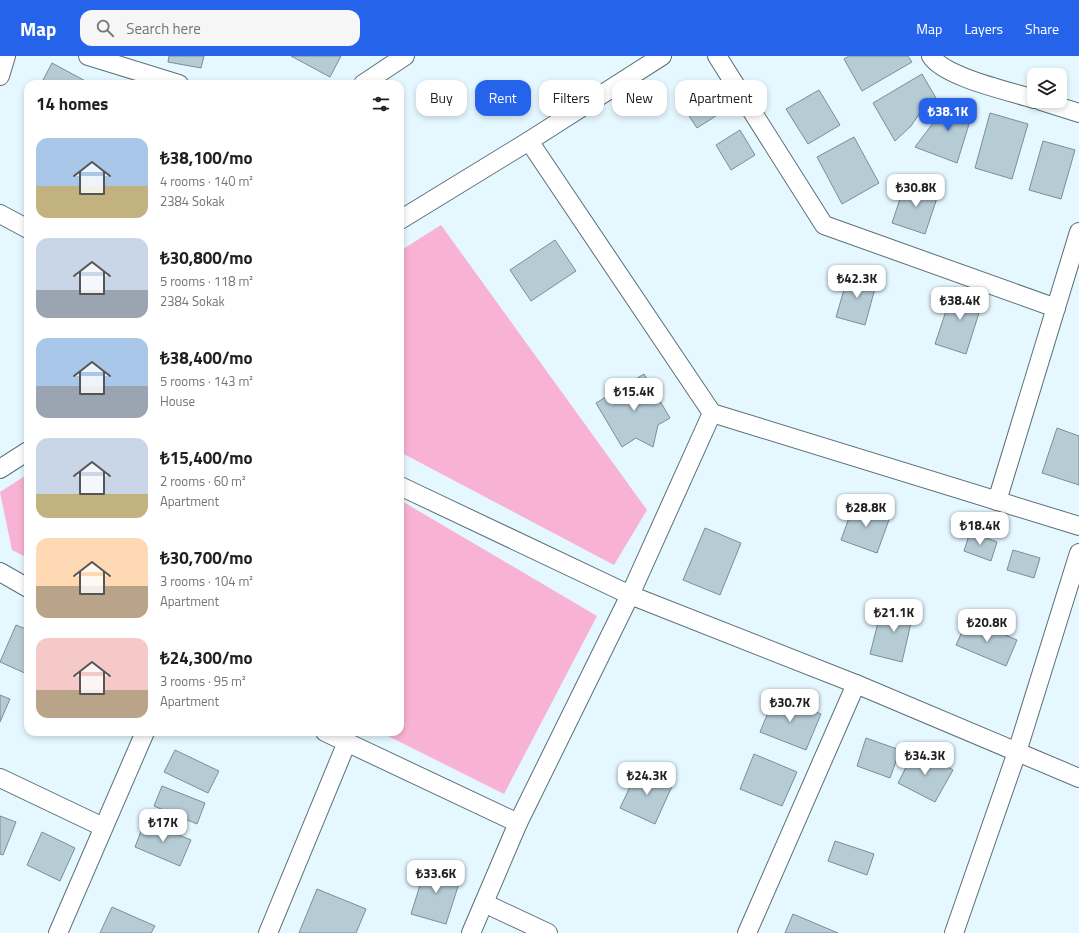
<!DOCTYPE html>
<meta charset="utf-8">
<style>
body{margin:0;font-family:"Titillium Web",sans-serif;background:#f6f6f6;color:#202124;height:100vh;display:flex;flex-direction:column;font-size:15px;white-space:nowrap}
*{box-sizing:border-box;margin:0}
p{font-size:13px;color:#757577}
.icon{flex:none;width:22px;height:22px;fill:none;stroke:currentColor;stroke-width:2;stroke-linecap:round;stroke-linejoin:round}
.map{position:relative;flex:1;overflow:hidden}
.details{position:absolute;left:24px;top:24px;width:380px;height:656px;display:flex;flex-direction:column;background:#fff;border-radius:12px;box-shadow:0 2px 6px #0003}
.details>*{flex:none}
.top-card{position:absolute;left:416px;top:24px;width:380px;height:36px;display:flex;gap:8px}
.tools{position:absolute;left:1027px;top:12px;display:grid;gap:8px}
.tools a{display:grid;place-items:center;width:40px;height:40px;border-radius:8px;background:#fff;box-shadow:0 2px 6px #0003;font-size:20px}
.price{position:absolute;translate:-50% -34px;padding:0 9px;border-radius:8px;background:#fff;color:#222;font-size:13px;line-height:26px;filter:drop-shadow(0 1px 2px #0008)}
.price::after{content:'';position:absolute;left:50%;top:24px;width:12px;height:9px;margin-left:-6px;background:inherit;clip-path:polygon(0 0,100% 0,50% 100%)}
.price.current{background:#2563eb;color:#fff}
ul{padding:0;list-style:none}
li{display:flex;align-items:center;gap:12px;height:100px;padding:0 12px}
li span{display:grid;place-items:center;flex:none;width:112px;height:80px;border-radius:12px;color:#555}
li>.icon{margin-inline-start:auto}
span .icon{width:48px;height:48px;fill:#fffc;stroke-width:1}
li b{font-size:17px}
h2{display:flex;justify-content:space-between;align-items:center;height:48px;padding:0 12px;font-size:17px}
.chip{padding:0 14px;border-radius:12px;background:#fff;box-shadow:0 2px 6px #0003;font-size:14px;line-height:36px}
.chip.current{background:#2563eb;color:#fff}
header{display:flex;align-items:center;gap:24px;box-sizing:border-box;height:56px;padding:0 20px;background:#2563eb;color:#fff}
header strong{font-size:19px}
nav{display:flex;gap:22px;margin-inline-start:auto;font-size:14px}
.search{width:280px;height:36px;background:#f6f6f6;display:flex;align-items:center;gap:10px;box-sizing:border-box;padding:0 14px;border-radius:12px;color:#757577;font-size:15px}
.map>svg:first-child{display:block}
.green{fill:#f8b2d3}
.building{fill:#b6ccd5;stroke:#7a8e97}
.lines{fill:none;stroke-linecap:round;stroke-linejoin:round}
.minor-casing{stroke:#5b6f77;stroke-width:20}
.minor{stroke:#fff;stroke-width:18}
</style>
<header>
<strong>Map</strong>
<div class="search"><svg class="icon" aria-label="search" viewBox="0 0 24 24"><circle cx="10" cy="10" r="6"/><path d="M15 15l6 6"/></svg>Search here</div>
<nav><a>Map</a><a>Layers</a><a>Share</a></nav>
</header>
<div class="map">
<svg width="1079" height="877" viewBox="0 0 1079 877">
<rect width="100%" height="100%" fill="#e5f7ff"/>
<g class="green">
<path d="M441 169 647 454 614 509 400 396V195Z"/>
<path d="M28 418V502L12 494 0 436Z"/>
<path d="M400 444 597 560 504 738 380 676H400Z"/>
</g>
<g class="building">
<path d="M169 0H204L201 12 168 6Z"/>
<path d="M291 0H341L330 21Z"/>
<path d="M849 0H908L912 6 862 35 844 3Z"/>
<path d="M52 7 91 28H41Z"/>
<path d="M922 18 936 42 926 48 911 70 895 85 873 47Z"/>
<path d="M704 34 719 58 697 72 681 48Z"/>
<path d="M819 34 840 69 808 88 786 53Z"/>
<path d="M946 44 974 52 957 107 915 91 943 54Z"/>
<path d="M990 57 1028 68 1012 123 975 112Z"/>
<path d="M740 74 755 99 731 114 716 89Z"/>
<path d="M854 81 879 127 842 148 817 101Z"/>
<path d="M1043 85 1075 94 1061 143 1029 134Z"/>
<path d="M906 125 939 136 925 178 892 167Z"/>
<path d="M555 184 576 215 531 245 510 214Z"/>
<path d="M849 217 877 225 865 269 836 261Z"/>
<path d="M954 231 984 241 966 298 935 288Z"/>
<path d="M644 318 670 362 658 369 653 391 636 382 622 391 596 347Z"/>
<path d="M1057 372 1079 380V429L1042 417Z"/>
<path d="M854 448 890 461 877 497 841 484Z"/>
<path d="M705 472 741 487 720 539 683 524Z"/>
<path d="M970 476 997 486 991 505 964 495Z"/>
<path d="M1013 494 1040 502 1034 522 1007 514Z"/>
<path d="M894 544 915 549 902 606 870 598 879 563 889 566Z"/>
<path d="M968 563 1017 584 1006 610 956 589Z"/>
<path d="M16 569 28 574 27 618 0 606Z"/>
<path d="M0 639 10 643 0 666Z"/>
<path d="M775 640 821 658 806 694 760 676Z"/>
<path d="M866 682 900 694 890 722 857 710Z"/>
<path d="M175 694 219 715 208 737 164 716Z"/>
<path d="M915 694 953 714 935 746 898 727Z"/>
<path d="M754 698 797 716 782 750 740 733Z"/>
<path d="M639 712 673 728 655 768 620 752Z"/>
<path d="M162 730 205 747 197 768 154 750Z"/>
<path d="M0 760 16 766 3 799 0 798Z"/>
<path d="M145 765 191 784 180 810 135 791Z"/>
<path d="M42 776 75 792 60 825 27 809Z"/>
<path d="M835 785 874 798 867 819 828 805Z"/>
<path d="M427 807 462 818 446 868 411 858Z"/>
<path d="M317 833 366 853 356 877H299Z"/>
<path d="M112 851 155 870 151 877H100Z"/>
<path d="M793 858 838 877H785Z"/>
</g>
<g class="lines">
<g class="minor-casing">
<g id="minor">
<path d="M88 0 179 28"/>
<path d="M717 0 824 169 1056 252"/>
<path d="M931 0C944 21 1009 35 1034 43"/>
<path d="M0 20 6 0"/>
<path d="M363 28 405 0"/>
<path d="M1041 45 1079 57"/>
<path d="M529 85 712 357 1079 470"/>
<path d="M0 158 28 173"/>
<path d="M400 164 529 85 662 0"/>
<path d="M0 413 28 395"/>
<path d="M400 430 630 539 856 628 1079 722"/>
<path d="M997 445 1079 176"/>
<path d="M0 516 28 532"/>
<path d="M325 676 518 767"/>
<path d="M0 722 103 771"/>
<path d="M484 847 548 877"/>
<path d="M58 877 145 676"/>
<path d="M268 877 347 686"/>
<path d="M471 877 518 767 630 539 712 357"/>
<path d="M747 877 856 628"/>
<path d="M954 877 1017 696 1079 497"/>
</g>
</g>
<use href="#minor" class="minor"/>
</g>
</svg>
<div class="tools">
<a><svg class="icon" aria-label="layers" viewBox="0 0 24 24"><path d="M12 4l9 5-9 5-9-5zM3 14l9 5 9-5"/></svg></a>
</div>
<b class="price current" style="left:948px;top:76px">₺38.1K</b>
<b class="price" style="left:916px;top:152px">₺30.8K</b>
<b class="price" style="left:857px;top:243px">₺42.3K</b>
<b class="price" style="left:960px;top:265px">₺38.4K</b>
<b class="price" style="left:634px;top:356px">₺15.4K</b>
<b class="price" style="left:866px;top:472px">₺28.8K</b>
<b class="price" style="left:980px;top:490px">₺18.4K</b>
<b class="price" style="left:894px;top:577px">₺21.1K</b>
<b class="price" style="left:987px;top:587px">₺20.8K</b>
<b class="price" style="left:790px;top:667px">₺30.7K</b>
<b class="price" style="left:925px;top:720px">₺34.3K</b>
<b class="price" style="left:647px;top:740px">₺24.3K</b>
<b class="price" style="left:163px;top:787px">₺17K</b>
<b class="price" style="left:436px;top:838px">₺33.6K</b>
<div class="top-card">
<a class="chip">Buy</a>
<a class="chip current">Rent</a>
<a class="chip">Filters</a>
<a class="chip">New</a>
<a class="chip">Apartment</a>
</div>
<section class="details">
<h2>14 homes<svg class="icon" aria-label="filters" viewBox="0 0 24 24"><path d="M4 7h16M4 17h16"/><circle cx="9" cy="7" r="2"/><circle cx="15" cy="17" r="2"/></svg></h2>
<ul>
<li><span style="background:linear-gradient(#a9c7e8 60%,#c2b280 0)"><svg class="icon" aria-label="home" viewBox="0 0 24 24"><path d="M3 11l9-7 9 7M6 9v11h12V9"/></svg></span><div><b>₺38,100/mo</b><p>4 rooms · 140 m²</p><p>2384 Sokak</p></div></li>
<li><span style="background:linear-gradient(#c9d6e8 65%,#9aa5b1 0)"><svg class="icon" aria-label="home" viewBox="0 0 24 24"><path d="M3 11l9-7 9 7M6 9v11h12V9"/></svg></span><div><b>₺30,800/mo</b><p>5 rooms · 118 m²</p><p>2384 Sokak</p></div></li>
<li><span style="background:linear-gradient(#a9c7e8 60%,#9aa5b1 0)"><svg class="icon" aria-label="home" viewBox="0 0 24 24"><path d="M3 11l9-7 9 7M6 9v11h12V9"/></svg></span><div><b>₺38,400/mo</b><p>5 rooms · 143 m²</p><p>House</p></div></li>
<li><span style="background:linear-gradient(#c9d6e8 70%,#c2b280 0)"><svg class="icon" aria-label="home" viewBox="0 0 24 24"><path d="M3 11l9-7 9 7M6 9v11h12V9"/></svg></span><div><b>₺15,400/mo</b><p>2 rooms · 60 m²</p><p>Apartment</p></div></li>
<li><span style="background:linear-gradient(#ffd9b3 60%,#b9a48a 0)"><svg class="icon" aria-label="home" viewBox="0 0 24 24"><path d="M3 11l9-7 9 7M6 9v11h12V9"/></svg></span><div><b>₺30,700/mo</b><p>3 rooms · 104 m²</p><p>Apartment</p></div></li>
<li><span style="background:linear-gradient(#f6c9c9 65%,#b9a48a 0)"><svg class="icon" aria-label="home" viewBox="0 0 24 24"><path d="M3 11l9-7 9 7M6 9v11h12V9"/></svg></span><div><b>₺24,300/mo</b><p>3 rooms · 95 m²</p><p>Apartment</p></div></li>
</ul>
</section>
</div>
